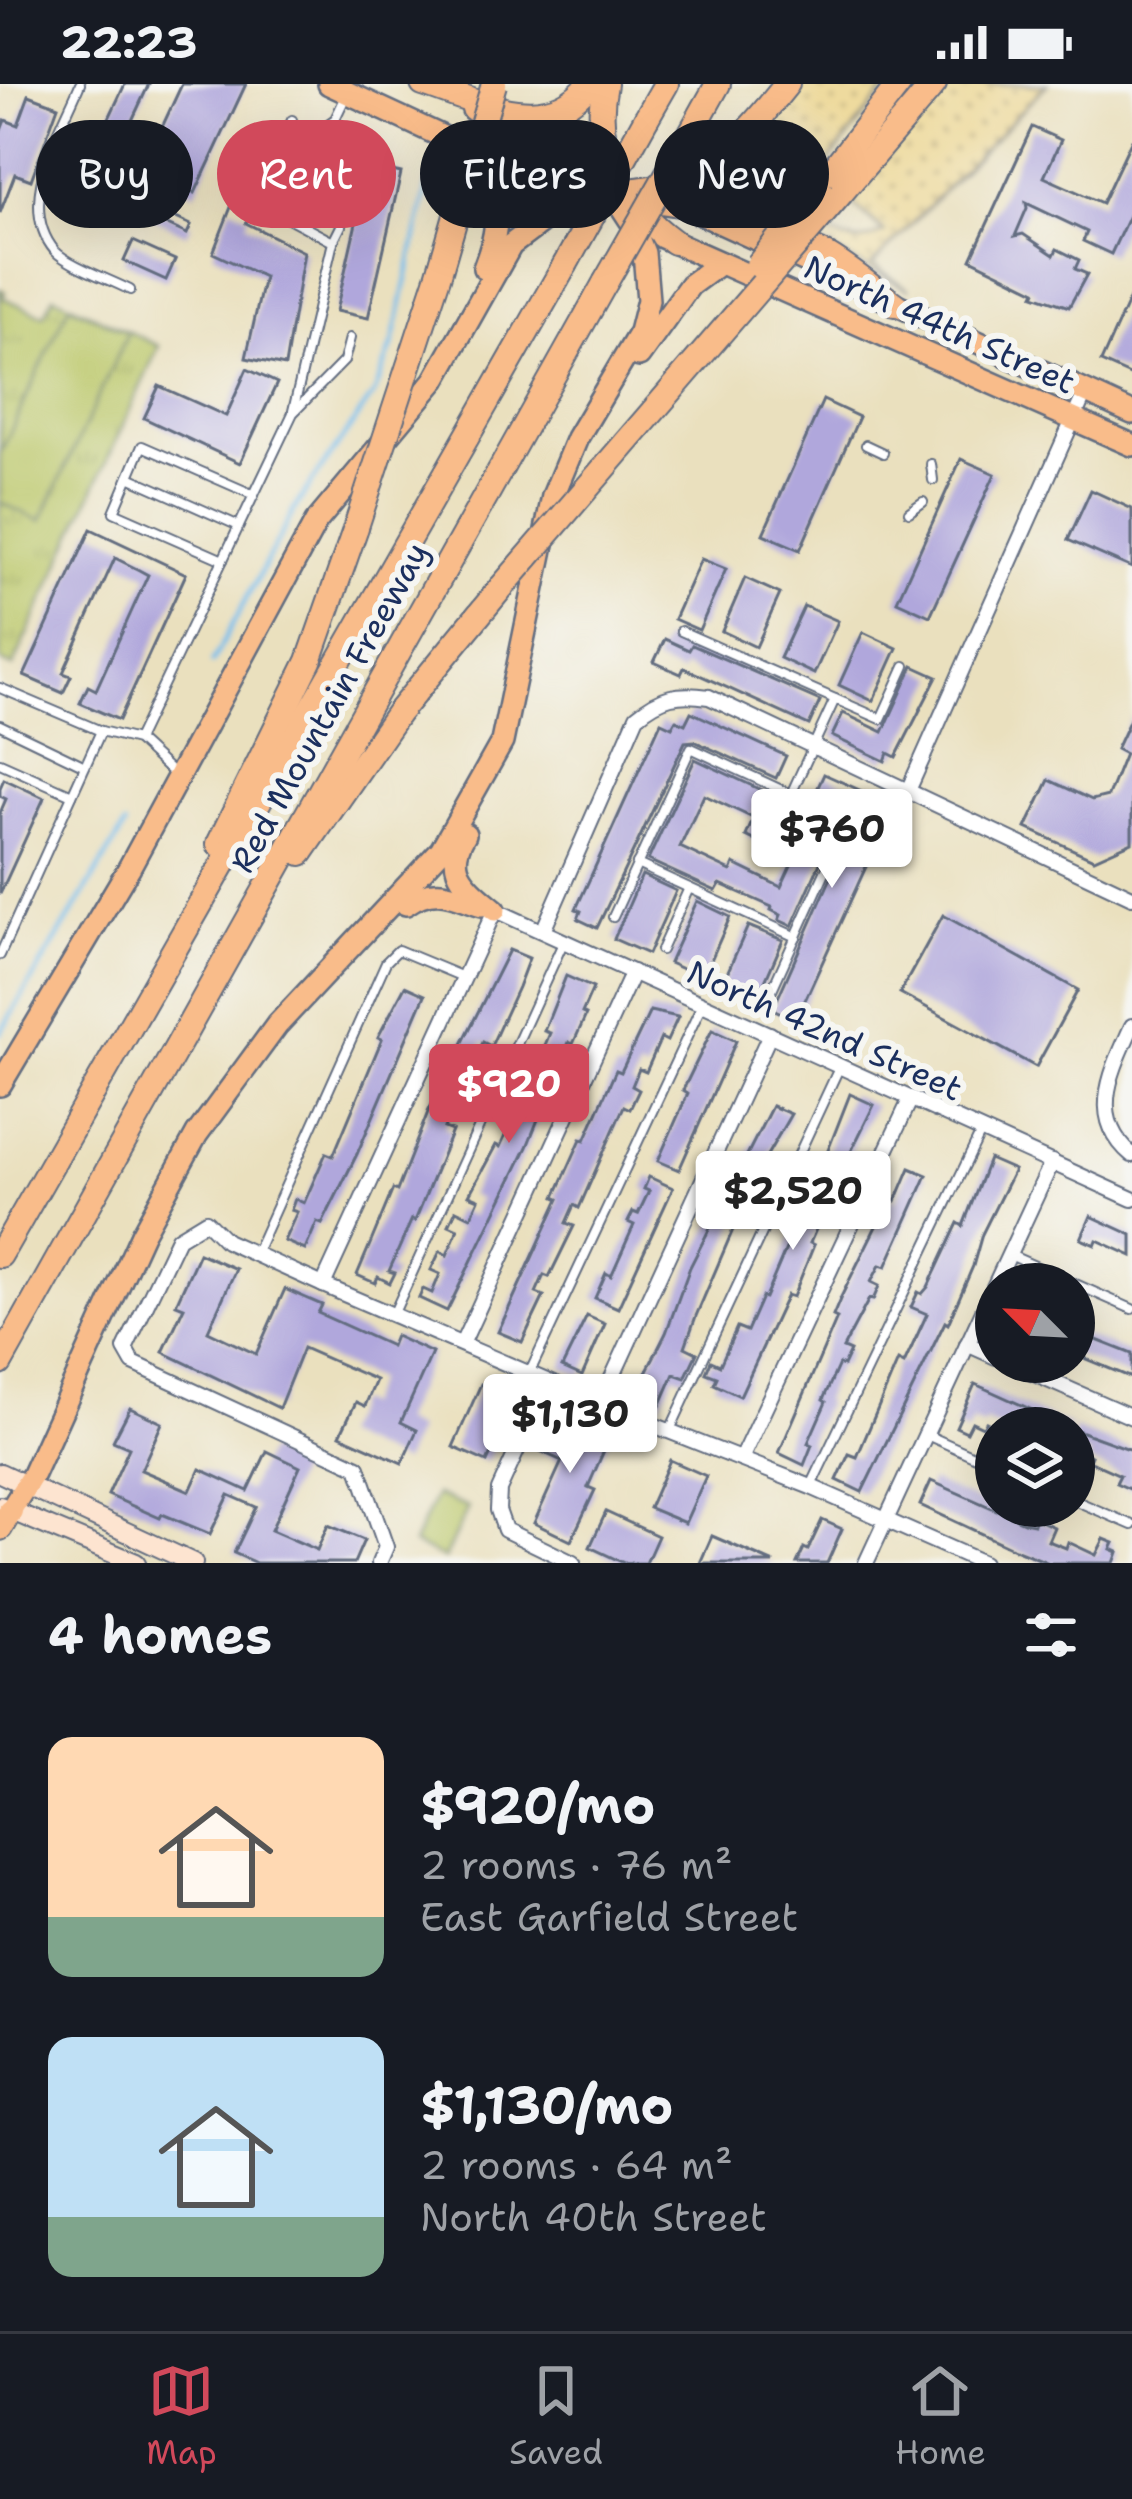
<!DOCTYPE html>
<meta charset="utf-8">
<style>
body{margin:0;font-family:"Shantell Sans",sans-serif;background:#20242c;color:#f1f3f6;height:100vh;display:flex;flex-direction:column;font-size:45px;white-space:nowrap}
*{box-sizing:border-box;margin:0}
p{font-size:39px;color:#9ea1a6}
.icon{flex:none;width:66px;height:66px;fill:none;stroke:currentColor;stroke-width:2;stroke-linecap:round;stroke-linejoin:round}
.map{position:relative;height:1479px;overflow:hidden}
.drawer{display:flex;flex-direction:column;background:#171b24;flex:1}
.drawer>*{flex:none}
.banner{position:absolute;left:36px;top:36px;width:1062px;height:108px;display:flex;gap:24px}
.needle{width:78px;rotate:294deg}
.buttons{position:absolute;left:975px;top:1179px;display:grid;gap:24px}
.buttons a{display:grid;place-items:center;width:120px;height:120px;border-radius:50%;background:#171b24;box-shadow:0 12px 48px #0002;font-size:60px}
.price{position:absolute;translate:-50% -102px;padding:0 27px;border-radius:12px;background:#fff;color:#222;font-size:39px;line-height:78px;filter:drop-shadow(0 3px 6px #0008)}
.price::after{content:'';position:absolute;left:50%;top:72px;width:36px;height:27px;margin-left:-18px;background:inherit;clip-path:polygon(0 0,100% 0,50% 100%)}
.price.on{background:#d1495b;color:#fff}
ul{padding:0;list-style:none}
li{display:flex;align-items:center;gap:36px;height:300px;padding:0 48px}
li span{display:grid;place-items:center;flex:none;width:336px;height:240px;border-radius:24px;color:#555}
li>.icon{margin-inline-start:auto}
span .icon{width:144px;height:144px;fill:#fffc;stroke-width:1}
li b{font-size:51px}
h2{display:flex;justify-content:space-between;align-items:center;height:144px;padding:0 48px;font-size:51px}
.chip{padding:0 42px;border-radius:54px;background:#171b24;box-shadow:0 12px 48px #0002;font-size:42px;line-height:108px}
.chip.on{background:#d1495b;color:#fff}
.status{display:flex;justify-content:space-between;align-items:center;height:84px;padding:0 60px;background:#171b24;direction:ltr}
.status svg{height:33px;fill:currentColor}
.menu{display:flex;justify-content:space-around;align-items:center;height:168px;border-top:3px solid #363941;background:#171b24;font-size:33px;color:#9ea1a6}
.menu a{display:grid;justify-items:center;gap:6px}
.menu .on{color:#d1495b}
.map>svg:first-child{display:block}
.grass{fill:url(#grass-tufts);stroke:#6b7b64;stroke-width:3}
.sand{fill:url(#sand-dots);stroke:#84847e;stroke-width:3}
.park{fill:#bbc769;stroke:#6b7b64;stroke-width:3}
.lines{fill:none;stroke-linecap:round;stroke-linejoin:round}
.stream{stroke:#74beed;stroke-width:4.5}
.building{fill:#b0a7dc}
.service-casing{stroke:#636d80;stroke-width:12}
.minor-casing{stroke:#636d80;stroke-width:18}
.secondary-casing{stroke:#636d80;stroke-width:22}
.primary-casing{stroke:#636d80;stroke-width:26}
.motorway-casing{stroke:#636d80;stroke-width:28}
.service{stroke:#fff;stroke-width:8}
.minor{stroke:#fff;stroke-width:14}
.secondary{stroke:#fde4d0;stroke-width:18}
.primary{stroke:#f9bc8a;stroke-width:21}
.motorway{stroke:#f9bc8a;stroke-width:24}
.motorway-bridge-casing{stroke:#636d80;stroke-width:28;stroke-linecap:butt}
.motorway-bridge{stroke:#f9bc8a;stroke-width:24}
.labels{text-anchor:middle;stroke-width:12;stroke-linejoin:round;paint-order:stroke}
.street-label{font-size:33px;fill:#1b2f5e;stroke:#f6f6f2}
</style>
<div class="status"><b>22:23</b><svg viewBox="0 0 49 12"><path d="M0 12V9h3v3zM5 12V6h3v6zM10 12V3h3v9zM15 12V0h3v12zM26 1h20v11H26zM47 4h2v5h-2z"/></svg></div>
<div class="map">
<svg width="1132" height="1479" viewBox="0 0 1132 1479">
<defs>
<pattern id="grass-tufts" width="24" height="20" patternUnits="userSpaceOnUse" patternTransform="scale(3)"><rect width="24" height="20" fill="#bbc769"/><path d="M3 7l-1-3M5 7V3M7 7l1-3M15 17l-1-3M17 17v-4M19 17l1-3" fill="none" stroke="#a0ab5d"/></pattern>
<pattern id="sand-dots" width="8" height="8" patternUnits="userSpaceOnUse" patternTransform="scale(3)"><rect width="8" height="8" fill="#eeda9e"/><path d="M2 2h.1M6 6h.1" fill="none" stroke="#ccbb8a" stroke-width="1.8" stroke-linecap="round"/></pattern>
</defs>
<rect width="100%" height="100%" fill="#f6f6f2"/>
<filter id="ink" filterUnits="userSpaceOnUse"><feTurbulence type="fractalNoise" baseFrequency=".00833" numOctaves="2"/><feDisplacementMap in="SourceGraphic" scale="24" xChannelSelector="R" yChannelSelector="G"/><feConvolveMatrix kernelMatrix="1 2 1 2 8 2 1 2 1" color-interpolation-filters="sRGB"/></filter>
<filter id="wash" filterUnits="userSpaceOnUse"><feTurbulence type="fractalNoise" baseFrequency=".004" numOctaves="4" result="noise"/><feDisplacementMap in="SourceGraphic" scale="48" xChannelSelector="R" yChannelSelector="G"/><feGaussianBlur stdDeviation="2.7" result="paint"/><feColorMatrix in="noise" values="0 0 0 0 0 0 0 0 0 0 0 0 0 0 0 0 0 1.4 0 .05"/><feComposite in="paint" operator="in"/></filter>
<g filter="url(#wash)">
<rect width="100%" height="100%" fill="#eae0be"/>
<path class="grass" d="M0 205 5 208 3 214 44 231 54 212 159 262 13 583 0 577Z"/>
<path class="sand" d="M796 0H890L811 100 774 72 769 99C783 121 829 155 857 157 865 157 878 151 884 148L849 116 950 0H1047L872 181 910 206 778 138 748 101 749 71Z"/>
<g class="park">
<path d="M69 221 128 248 41 437 0 418V370Z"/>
<path d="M436 1411 468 1424 444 1475 413 1460Z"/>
</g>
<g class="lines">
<g class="stream">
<path d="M212 579 298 419 375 308 393 259 431 85"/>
<path d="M0 949 125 742"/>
</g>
</g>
<g id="blocks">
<g class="building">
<path d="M125 0H149L102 101 116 107 111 116 70 97 75 88 82 92Z"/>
<path d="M182 0H246L195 109 143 84Z"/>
<path d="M29 11 58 22 31 96 15 90 0 129V49L5 36 18 41Z"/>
<path d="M1032 43 1061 56 1044 93 1102 119 1132 55V125L1111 170 1083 157 1087 148 1026 119 1027 124 1015 152 1023 150 1054 171 1057 165 1079 176 1075 185 1087 190 1069 223 1034 211 1036 207 971 175Z"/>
<path d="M369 82 401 89 368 234 336 227Z"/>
<path d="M120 108 191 141 187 150 116 117Z"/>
<path d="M231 123 249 132 246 139 304 168 285 282 246 274 264 193 213 169Z"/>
<path d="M133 157 175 176 166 196 124 177Z"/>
<path d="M1132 209V292L1101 278Z"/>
<path d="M247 285 277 299 240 379 144 334 159 302 226 332Z"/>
<path d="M823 316 859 333 800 466 763 450Z"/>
<path d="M961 375 995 390 930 532 897 517Z"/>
<path d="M1091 406 1132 425V484L1068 456Z"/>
<path d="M91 445 186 490 119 636 80 619 88 602 96 606 148 491 139 486 115 474 63 589 71 592 63 609 24 592Z"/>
<path d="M701 475 726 485 699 546 674 535Z"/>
<path d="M745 494 780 510 756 563 722 547Z"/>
<path d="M804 522 838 537 814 590 780 574Z"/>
<path d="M863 548 897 564 873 617 839 601Z"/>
<path d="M665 555 689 566 692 561 820 617 809 641 684 584 681 590 654 578Z"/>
<path d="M913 582 937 593 896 673 888 669 885 677 832 652 843 629 883 648Z"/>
<path d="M691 628 786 672 776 694 694 657 685 658 597 844 578 835 581 827 576 825 661 638 672 643 676 636 685 640Z"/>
<path d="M1132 631V758L1094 775 1026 744 1049 696 1092 716 1108 712 1125 670 1116 665Z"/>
<path d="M695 675 763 707 751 733 704 711 680 763 731 787 734 780 781 803 794 775 746 752 756 729 807 748 815 731 837 741 792 842 779 836 781 831 771 826 772 823 720 800 716 807 648 776Z"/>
<path d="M824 690 875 713 870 726 878 730 875 737 885 741 796 936 773 925 856 737 851 730 814 712Z"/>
<path d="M4 695 44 714 0 810V729L6 715 0 712V704Z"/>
<path d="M642 791 676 807 648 870 614 855Z"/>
<path d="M697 817 730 833 703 894 669 879Z"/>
<path d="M943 831 1078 906 1036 983 900 909Z"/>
<path d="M748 842 783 856 756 918 721 903Z"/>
<path d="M509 866 529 874 518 903 491 962 483 958 475 976 484 980 477 997 467 992 444 1044 452 1047 415 1137 412 1135 389 1187 395 1189 390 1199 378 1193 375 1199 357 1191 371 1158 393 1105 397 1107 428 1028Z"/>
<path d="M566 892 593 904 582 929 586 931 573 960 569 958 527 1063 447 1227 419 1214 423 1205 432 1209 440 1190 431 1186 440 1167 447 1171 458 1145 449 1141 456 1126 471 1133 479 1115 469 1111 496 1061 500 1063 536 983 550 949 544 947Z"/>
<path d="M405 902 425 911 357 1070 322 1140 317 1138 305 1166 284 1157 297 1128 291 1126 295 1115 304 1119 326 1069 333 1072 382 955 378 953Z"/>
<path d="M650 927 678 933 667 957 661 954 646 988 639 985 632 1002 639 1006 630 1025 624 1022 579 1124 574 1121 566 1139 574 1142 549 1193 544 1191 536 1209 544 1212 522 1258 498 1248 559 1115 555 1113 581 1055 585 1056 616 986 621 988Z"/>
<path d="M712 946 736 957 679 1086 658 1077 688 1009 683 1006Z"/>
<path d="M850 1010 874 1021 841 1088 846 1090 836 1111 832 1109 810 1159 814 1161 793 1213 787 1211 740 1312 714 1300 717 1293 706 1289 711 1277 720 1281 737 1243 747 1247 762 1213 765 1214 799 1134 793 1132 823 1079Z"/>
<path d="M772 1022 791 1030 759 1085 696 1232 685 1263 697 1269 685 1294 674 1290 660 1322 635 1310 666 1249 690 1183Z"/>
<path d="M989 1075 1014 1086 982 1150 973 1182 948 1240 945 1238 862 1408 837 1396 849 1370 857 1373 898 1277 904 1280 927 1230 911 1223 918 1208 922 1210 928 1203 958 1139 963 1142Z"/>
<path d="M910 1084 927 1091 886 1183 880 1181 871 1198 879 1202 873 1216 869 1215 843 1264 850 1267 843 1282 839 1280 823 1316 826 1318 808 1359 812 1361 804 1381 779 1369 837 1234 833 1232 841 1213 890 1114 896 1117Z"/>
<path d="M649 1093 673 1104 618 1224 595 1214 606 1189 611 1192 634 1141 628 1138 633 1128 638 1130 649 1107 644 1105Z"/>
<path d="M1091 1132 1132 1151V1172L1097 1156 1095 1161 1081 1155Z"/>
<path d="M199 1169 236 1185 208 1247 256 1270 285 1205 322 1221 318 1229 391 1262 395 1252 432 1269 401 1338 417 1346 402 1379 340 1351 356 1318 365 1322 376 1296 303 1264 279 1324 163 1268 184 1223 176 1220Z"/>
<path d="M587 1232 605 1240 582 1292 562 1283Z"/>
<path d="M1074 1247 1132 1270V1294L1074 1270Z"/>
<path d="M481 1300 515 1316 487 1378 453 1363Z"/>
<path d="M975 1300 1039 1329 1075 1344H999L986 1338 983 1343 972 1338 967 1348 956 1343Z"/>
<path d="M130 1324 162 1339 141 1386 190 1407 200 1385 248 1407 267 1367 300 1383 271 1446 317 1466 328 1441 364 1456 354 1479H256L234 1469 256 1423 229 1411 210 1450 162 1430 160 1434 108 1411 129 1364 113 1357Z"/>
<path d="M556 1331 609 1355 588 1403 595 1406 571 1457 534 1439 562 1377 540 1367Z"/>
<path d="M1074 1345 1132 1366V1406L1116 1399 1120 1391 1089 1377 1091 1372 1074 1364Z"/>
<path d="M670 1376 706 1392 685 1439 649 1424Z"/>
<path d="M931 1397 1024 1438 1034 1440 1036 1435 1054 1443 1048 1457 1066 1464 1068 1458 1096 1471 1104 1455 1114 1459 1111 1465 1118 1468 1114 1479H1049L1012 1464 920 1421Z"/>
<path d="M606 1428 658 1452 646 1479H624L590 1463Z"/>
<path d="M822 1436 842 1445 827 1479H797L804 1464 808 1466Z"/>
<path d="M712 1452 774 1479H700Z"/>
</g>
</g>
</g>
<g filter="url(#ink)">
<use href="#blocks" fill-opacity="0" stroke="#636d80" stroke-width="3"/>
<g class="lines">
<g class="service-casing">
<g id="service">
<path d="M80 0C60 48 15 120 55 167 68 181 111 196 130 206"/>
<path d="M292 36 256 117 333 158 293 327"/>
<path d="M282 130 321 45 335 35 346 12"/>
<path d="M298 138 340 54 336 36"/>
<path d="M333 158 341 142 359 71"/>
<path d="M866 361 883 369"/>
<path d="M931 380 933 396"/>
<path d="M129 393 239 442"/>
<path d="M909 428 923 418"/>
<path d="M223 476 114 428 142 362 254 411"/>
<path d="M681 547 835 615 791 710"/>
<path d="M0 604 101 647"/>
<path d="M835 615 881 635 905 582"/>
<path d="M0 641 85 682"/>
<path d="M137 656 293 329 344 277 350 254"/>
<path d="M0 679 72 711"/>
<path d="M637 780 796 853"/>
<path d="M613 833 691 664 848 737 770 910"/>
<path d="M661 866 689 804"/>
<path d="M0 871 101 647 137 656 175 691"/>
<path d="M256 1168 386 878 398 866 463 893"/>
<path d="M1010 1171 1132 1225"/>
<path d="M393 1231 563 859"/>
<path d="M530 1288 702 921"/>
<path d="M669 1348 839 984"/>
<path d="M927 1351 996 1382"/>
<path d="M811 1402 981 1048"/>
<path d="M1074 1416 1132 1441"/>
</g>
</g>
<g class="minor-casing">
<g id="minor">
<path d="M907 709 1085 309"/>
<path d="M543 847 637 632C661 612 678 608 709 613L1132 813"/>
<path d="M1132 942C1112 987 1087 1033 1132 1071"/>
<path d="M323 1201 495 826 1132 1115"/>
<path d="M462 1260 633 888"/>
<path d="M967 1260 996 1273"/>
<path d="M1007 1278 1132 1333"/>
<path d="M548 1298 499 1406 498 1426 505 1446 573 1479"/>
<path d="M600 1320 770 950"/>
<path d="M741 1375 911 1014"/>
<path d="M379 1479 386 1463 358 1383 133 1279 125 1265 178 1154 206 1137 226 1157 323 1201 600 1320 811 1403 983 1479"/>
<path d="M866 1479 1052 1078"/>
</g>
</g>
<g class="secondary-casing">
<g id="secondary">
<path d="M0 1389 193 1479"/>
<path d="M0 1422 136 1479"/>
</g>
</g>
<g class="primary-casing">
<g id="primary">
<path d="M329 0 579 116"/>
<path d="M473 26 587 78"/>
<path d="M458 76C503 108 503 135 484 184"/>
<path d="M638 115 685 122"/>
<path d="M675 118 854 200"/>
<path d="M662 153 1132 361"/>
<path d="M882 214 1132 329"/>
<path d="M639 272 690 201 720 179"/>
<path d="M465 750C442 786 468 803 495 826"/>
<path d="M406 820C435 800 451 811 482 821"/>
<path d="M0 1001 129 784 316 438 435 296 511 161 547 134 607 118"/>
<path d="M10 1427 33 1390 142 1150 197 1050 277 941 441 766 502 658 553 412 577 354 640 248 648 216 644 169 632 139 606 99 576 73"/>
</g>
</g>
<g class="motorway-casing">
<g id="motorway">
<path d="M423 0C477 17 546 55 589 0"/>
<path d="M605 0C591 65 622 120 674 158"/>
<path d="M766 26C738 65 726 118 775 147 791 157 810 162 826 171 850 185 872 204 894 220"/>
<path d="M647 33 666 0"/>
<path d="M689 52 718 0"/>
<path d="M819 103 899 0"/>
<path d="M563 109C686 110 711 95 787 0"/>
<path d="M841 109 934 0"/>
<path d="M219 760 309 577 356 443"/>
<path d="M301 769 398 629 500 505"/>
<path d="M0 1171 565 181"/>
<path d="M0 1279 605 199"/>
<path d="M0 1444 10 1427"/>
</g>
</g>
<use href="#service" class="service"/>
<use href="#minor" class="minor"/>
<use href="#secondary" class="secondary"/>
<use href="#primary" class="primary"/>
<use href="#motorway" class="motorway"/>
<g class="motorway-bridge-casing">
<g id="motorway-bridge">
<path d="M565 181 647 33"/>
<path d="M758 181 819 103"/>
<path d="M605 199 689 52"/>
<path d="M356 443 438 193 494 0"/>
<path d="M500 505 841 109"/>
</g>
</g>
<use href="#motorway-bridge" class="motorway-bridge"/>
</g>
</g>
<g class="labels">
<g class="street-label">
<text transform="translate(940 240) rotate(24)" y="12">North 44th Street</text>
<text transform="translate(329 623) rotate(-61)" y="12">Red Mountain Freeway</text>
<text transform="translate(825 946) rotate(24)" y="12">North 42nd Street</text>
</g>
</g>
</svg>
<div class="buttons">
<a><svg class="needle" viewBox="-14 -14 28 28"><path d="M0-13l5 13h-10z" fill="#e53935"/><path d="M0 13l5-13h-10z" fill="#9ea1a6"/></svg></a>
<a><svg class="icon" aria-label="layers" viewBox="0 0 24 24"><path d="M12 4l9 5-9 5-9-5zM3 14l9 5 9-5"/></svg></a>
</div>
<b class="price" style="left:832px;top:807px">$760</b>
<b class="price on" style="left:509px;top:1062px">$920</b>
<b class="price" style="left:793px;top:1169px">$2,520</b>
<b class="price" style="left:570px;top:1392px">$1,130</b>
<div class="banner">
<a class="chip">Buy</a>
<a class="chip on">Rent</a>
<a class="chip">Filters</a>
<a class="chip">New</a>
</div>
</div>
<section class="drawer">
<h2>4 homes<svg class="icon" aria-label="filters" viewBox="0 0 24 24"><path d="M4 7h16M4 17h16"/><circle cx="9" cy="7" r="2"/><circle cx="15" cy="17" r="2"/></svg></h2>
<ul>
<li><span style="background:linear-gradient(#ffd9b3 75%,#7fa58c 0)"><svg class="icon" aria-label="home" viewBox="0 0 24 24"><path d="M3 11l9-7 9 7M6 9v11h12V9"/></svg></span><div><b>$920/mo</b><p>2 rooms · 76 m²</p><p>East Garfield Street</p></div></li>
<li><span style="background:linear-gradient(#bfe0f5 75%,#7fa58c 0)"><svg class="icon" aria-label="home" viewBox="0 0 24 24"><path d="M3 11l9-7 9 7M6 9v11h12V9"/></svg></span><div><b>$1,130/mo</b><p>2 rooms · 64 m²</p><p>North 40th Street</p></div></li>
</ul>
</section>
<nav class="menu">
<a class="on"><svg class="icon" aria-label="map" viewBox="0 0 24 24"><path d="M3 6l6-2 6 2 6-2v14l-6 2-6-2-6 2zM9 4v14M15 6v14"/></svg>Map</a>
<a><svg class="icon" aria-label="saved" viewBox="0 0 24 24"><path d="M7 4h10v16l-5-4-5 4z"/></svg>Saved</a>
<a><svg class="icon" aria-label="home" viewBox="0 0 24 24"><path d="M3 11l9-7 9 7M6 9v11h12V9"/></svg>Home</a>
</nav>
